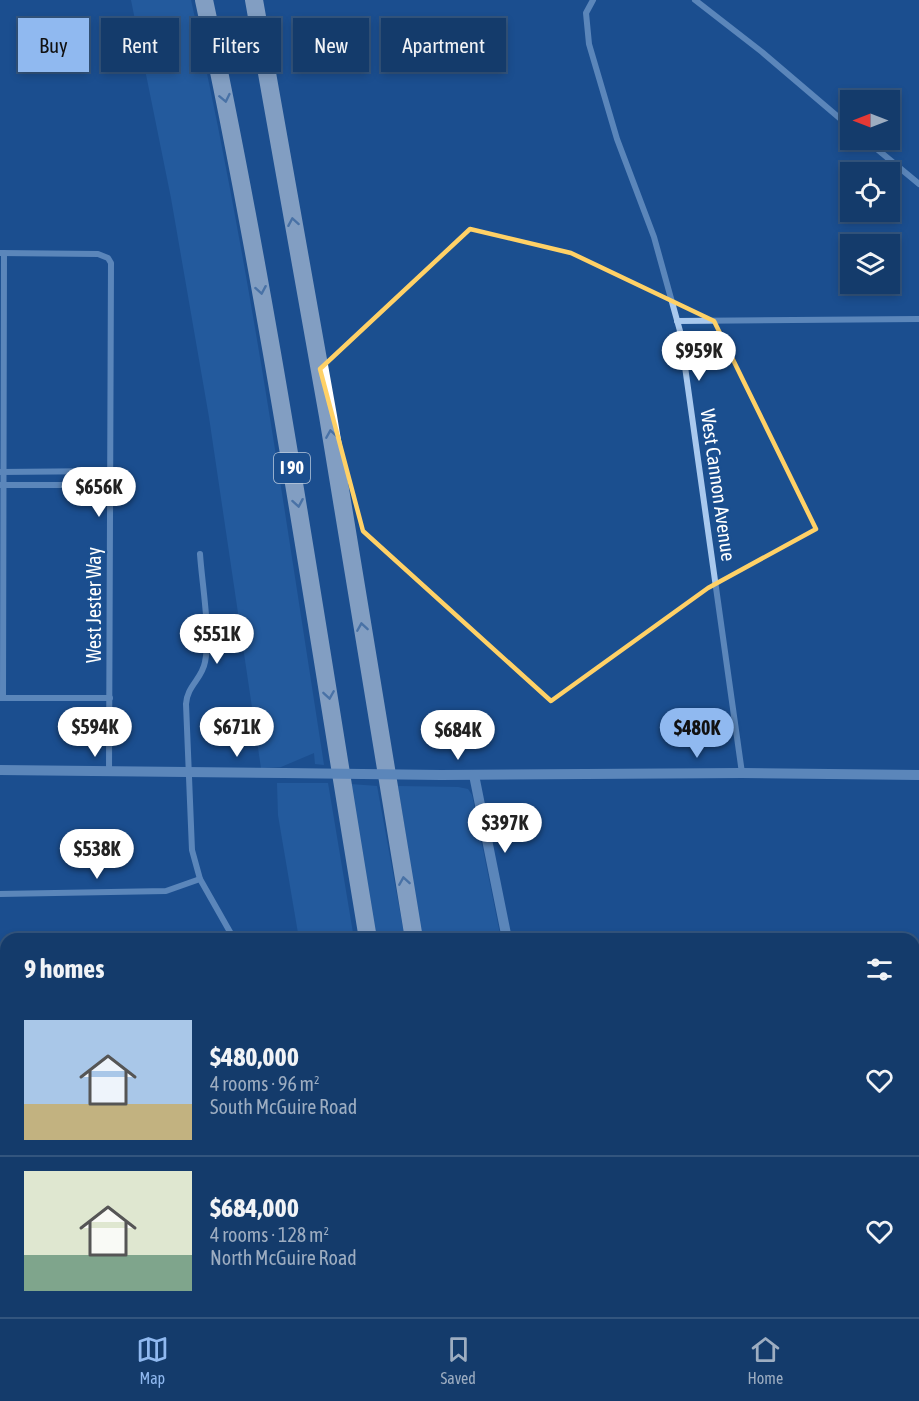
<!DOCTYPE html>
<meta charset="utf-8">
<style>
body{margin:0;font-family:"Asap Condensed",sans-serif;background:#1d4271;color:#f1f3f6;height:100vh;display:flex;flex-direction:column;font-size:22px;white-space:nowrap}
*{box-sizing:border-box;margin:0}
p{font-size:20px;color:#9dadc1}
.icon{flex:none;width:33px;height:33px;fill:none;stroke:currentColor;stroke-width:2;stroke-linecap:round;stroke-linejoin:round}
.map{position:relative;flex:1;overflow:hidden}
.sheet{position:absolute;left:0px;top:933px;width:920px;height:384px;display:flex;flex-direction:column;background:#143b6b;border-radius:18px 18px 0 0;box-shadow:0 3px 9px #0003,0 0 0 2px #33557e}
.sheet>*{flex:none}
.guide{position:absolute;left:18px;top:18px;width:600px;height:54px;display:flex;gap:12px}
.needle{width:39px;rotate:270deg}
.fabs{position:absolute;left:840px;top:90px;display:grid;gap:12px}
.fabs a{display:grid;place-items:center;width:60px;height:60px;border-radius:0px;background:#143b6b;box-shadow:0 3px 9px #0003,0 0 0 2px #33557e;font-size:30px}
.price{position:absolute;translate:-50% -51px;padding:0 14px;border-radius:21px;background:#fff;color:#222;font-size:20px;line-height:39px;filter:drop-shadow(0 2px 3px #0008)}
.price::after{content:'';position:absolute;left:50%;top:36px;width:18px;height:14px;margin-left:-9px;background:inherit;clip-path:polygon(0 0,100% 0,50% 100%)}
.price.on{background:#90b9f0;color:#111}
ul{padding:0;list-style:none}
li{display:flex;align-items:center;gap:18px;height:150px;padding:0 24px}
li+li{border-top:2px solid #33557e}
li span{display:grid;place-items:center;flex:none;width:168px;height:120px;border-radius:0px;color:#555}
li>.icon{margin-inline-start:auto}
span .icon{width:72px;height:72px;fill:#fffc;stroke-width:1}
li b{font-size:26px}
h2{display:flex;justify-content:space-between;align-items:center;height:72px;padding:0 24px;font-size:26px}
.tag{padding:0 21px;border-radius:0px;background:#143b6b;box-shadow:0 3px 9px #0003,0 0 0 2px #33557e;font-size:21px;line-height:54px}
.tag.on{background:#90b9f0;color:#111}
.menu{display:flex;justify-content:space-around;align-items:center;height:84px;border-top:2px solid #33557e;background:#143b6b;font-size:16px;color:#9dadc1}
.menu a{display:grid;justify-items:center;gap:3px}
.menu .on{color:#90b9f0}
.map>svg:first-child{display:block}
.green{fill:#2e69ad}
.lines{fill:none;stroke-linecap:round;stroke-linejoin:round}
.minor{stroke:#a9c9ee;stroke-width:6}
.tertiary{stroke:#a9c9ee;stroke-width:10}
.motorway{stroke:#fff;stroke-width:18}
.tertiary-bridge{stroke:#a9c9ee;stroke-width:10}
.oneway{stroke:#829ec1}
.marked{fill:none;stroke:#ffd166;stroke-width:4.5;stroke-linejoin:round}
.labels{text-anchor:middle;stroke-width:4.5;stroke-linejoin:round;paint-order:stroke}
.shield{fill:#1b4f8f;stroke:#bbcadd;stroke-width:1.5}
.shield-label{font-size:18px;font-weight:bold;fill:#fff}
.street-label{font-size:20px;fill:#fff;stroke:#1b4f8f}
</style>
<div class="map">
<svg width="919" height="1317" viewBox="0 0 919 1317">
<rect width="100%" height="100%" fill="#1b4f8f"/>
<g class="green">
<path d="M131 0H191C248 252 284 509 324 765L315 764 314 753 281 767 261 768 209 417 171 198Z"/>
<path d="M277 783H328L354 939H299L278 815Z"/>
<path d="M350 784 377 786 405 939H373Z"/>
<path d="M398 786 458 787 468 789 472 795 501 939H422Z"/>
<path d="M368 1311H416L417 1317H369Z"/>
<path d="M436 1311H463L464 1317H437Z"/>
<path d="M483 1311H576L577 1317H484Z"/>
</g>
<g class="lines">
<g class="minor">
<path d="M593 0 586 13 589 44 617 139 654 237 680 331 742 773"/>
<path d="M695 0 762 52 850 127"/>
<path d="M866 140 919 184"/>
<path d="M0 253 98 254 108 258 111 263 109 772"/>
<path d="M677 321 919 319"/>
<path d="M0 472 111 471"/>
<path d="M1 485H111"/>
<path d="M200 554C202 584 211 634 205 662 202 679 187 686 186 704L192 850 200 879 234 939"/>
<path d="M0 698H110"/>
<path d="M3 698 4 253"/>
<path d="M0 894 166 891 200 879"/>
<path d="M0 1231H6"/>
<path d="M196 1311V1317"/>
</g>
<g class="tertiary">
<path d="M0 770 284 773"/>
<path d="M441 775 742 773 919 775"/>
<path d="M474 775 507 939"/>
<path d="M583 1311 584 1317"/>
</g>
<g class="motorway">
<path d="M204 0C271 311 316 626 368 939"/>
<path d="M254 0 328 416 414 939"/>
<path d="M427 1311 428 1317"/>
<path d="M474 1311 475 1317"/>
</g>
<path class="tertiary-bridge" d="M284 773 441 775"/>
</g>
<defs><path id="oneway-chevron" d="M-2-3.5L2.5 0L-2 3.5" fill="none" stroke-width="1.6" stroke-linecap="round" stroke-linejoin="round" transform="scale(1.5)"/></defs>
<g class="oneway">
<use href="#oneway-chevron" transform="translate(225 98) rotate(78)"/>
<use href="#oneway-chevron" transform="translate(293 222) rotate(-100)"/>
<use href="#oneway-chevron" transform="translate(261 290) rotate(80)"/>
<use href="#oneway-chevron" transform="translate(331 434) rotate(-99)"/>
<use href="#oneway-chevron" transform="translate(298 503) rotate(80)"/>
<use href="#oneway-chevron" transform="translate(362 627) rotate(-99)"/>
<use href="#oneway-chevron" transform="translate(329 695) rotate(81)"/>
<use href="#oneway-chevron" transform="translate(404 881) rotate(-99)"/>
</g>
<path d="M0 0H919V1317H0ZM470 229 571 253 714 321 816 529 708 588 551 701 363 531 320 369Z" fill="#1b4f8f" fill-opacity=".55" fill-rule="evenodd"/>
<path class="marked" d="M470 229 571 253 714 321 816 529 708 588 551 701 363 531 320 369Z"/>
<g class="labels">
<rect class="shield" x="274" y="453" width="36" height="30" rx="4.5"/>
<g class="shield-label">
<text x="292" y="474">I 90</text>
</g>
<g class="street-label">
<text transform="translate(718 485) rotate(82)" y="7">West Cannon Avenue</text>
<text transform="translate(94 605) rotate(-90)" y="7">West Jester Way</text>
</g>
</g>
</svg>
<div class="fabs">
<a><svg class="needle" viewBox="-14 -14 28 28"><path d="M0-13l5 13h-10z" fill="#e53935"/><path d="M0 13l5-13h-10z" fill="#9dadc1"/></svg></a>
<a><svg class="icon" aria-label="locate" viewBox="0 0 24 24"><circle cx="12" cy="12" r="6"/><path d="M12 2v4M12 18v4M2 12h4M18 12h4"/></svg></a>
<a><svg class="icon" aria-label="layers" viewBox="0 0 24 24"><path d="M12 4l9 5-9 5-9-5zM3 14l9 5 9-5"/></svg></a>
</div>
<b class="price" style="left:699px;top:382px">$959K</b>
<b class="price" style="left:99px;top:518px">$656K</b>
<b class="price" style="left:217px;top:665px">$551K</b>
<b class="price" style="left:95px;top:758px">$594K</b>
<b class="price" style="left:237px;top:758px">$671K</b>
<b class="price on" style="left:697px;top:759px">$480K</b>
<b class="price" style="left:458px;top:761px">$684K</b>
<b class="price" style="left:505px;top:854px">$397K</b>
<b class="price" style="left:97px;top:880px">$538K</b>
<div class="guide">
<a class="tag on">Buy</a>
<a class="tag">Rent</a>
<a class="tag">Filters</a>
<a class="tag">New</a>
<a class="tag">Apartment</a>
</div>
<section class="sheet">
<h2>9 homes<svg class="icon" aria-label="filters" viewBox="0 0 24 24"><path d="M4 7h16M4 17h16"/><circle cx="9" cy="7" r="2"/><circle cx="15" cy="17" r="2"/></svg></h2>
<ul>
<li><span style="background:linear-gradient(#a9c7e8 70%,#c2b280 0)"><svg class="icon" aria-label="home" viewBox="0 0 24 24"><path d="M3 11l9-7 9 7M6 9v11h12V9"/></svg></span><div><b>$480,000</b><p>4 rooms · 96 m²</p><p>South McGuire Road</p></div><svg class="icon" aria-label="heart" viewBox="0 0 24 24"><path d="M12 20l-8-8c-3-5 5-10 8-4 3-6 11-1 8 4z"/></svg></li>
<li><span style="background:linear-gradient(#dfe7d0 70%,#7fa58c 0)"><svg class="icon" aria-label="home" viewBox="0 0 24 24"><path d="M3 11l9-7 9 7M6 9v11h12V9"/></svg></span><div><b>$684,000</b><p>4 rooms · 128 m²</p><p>North McGuire Road</p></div><svg class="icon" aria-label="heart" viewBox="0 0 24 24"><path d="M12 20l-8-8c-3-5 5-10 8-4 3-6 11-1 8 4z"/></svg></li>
</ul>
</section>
</div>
<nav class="menu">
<a class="on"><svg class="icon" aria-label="map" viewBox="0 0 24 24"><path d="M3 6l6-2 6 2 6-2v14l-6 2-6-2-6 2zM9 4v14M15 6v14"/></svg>Map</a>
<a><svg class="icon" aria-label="saved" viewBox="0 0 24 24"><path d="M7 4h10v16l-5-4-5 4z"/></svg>Saved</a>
<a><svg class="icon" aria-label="home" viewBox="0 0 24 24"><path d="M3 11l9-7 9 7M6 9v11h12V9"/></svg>Home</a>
</nav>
